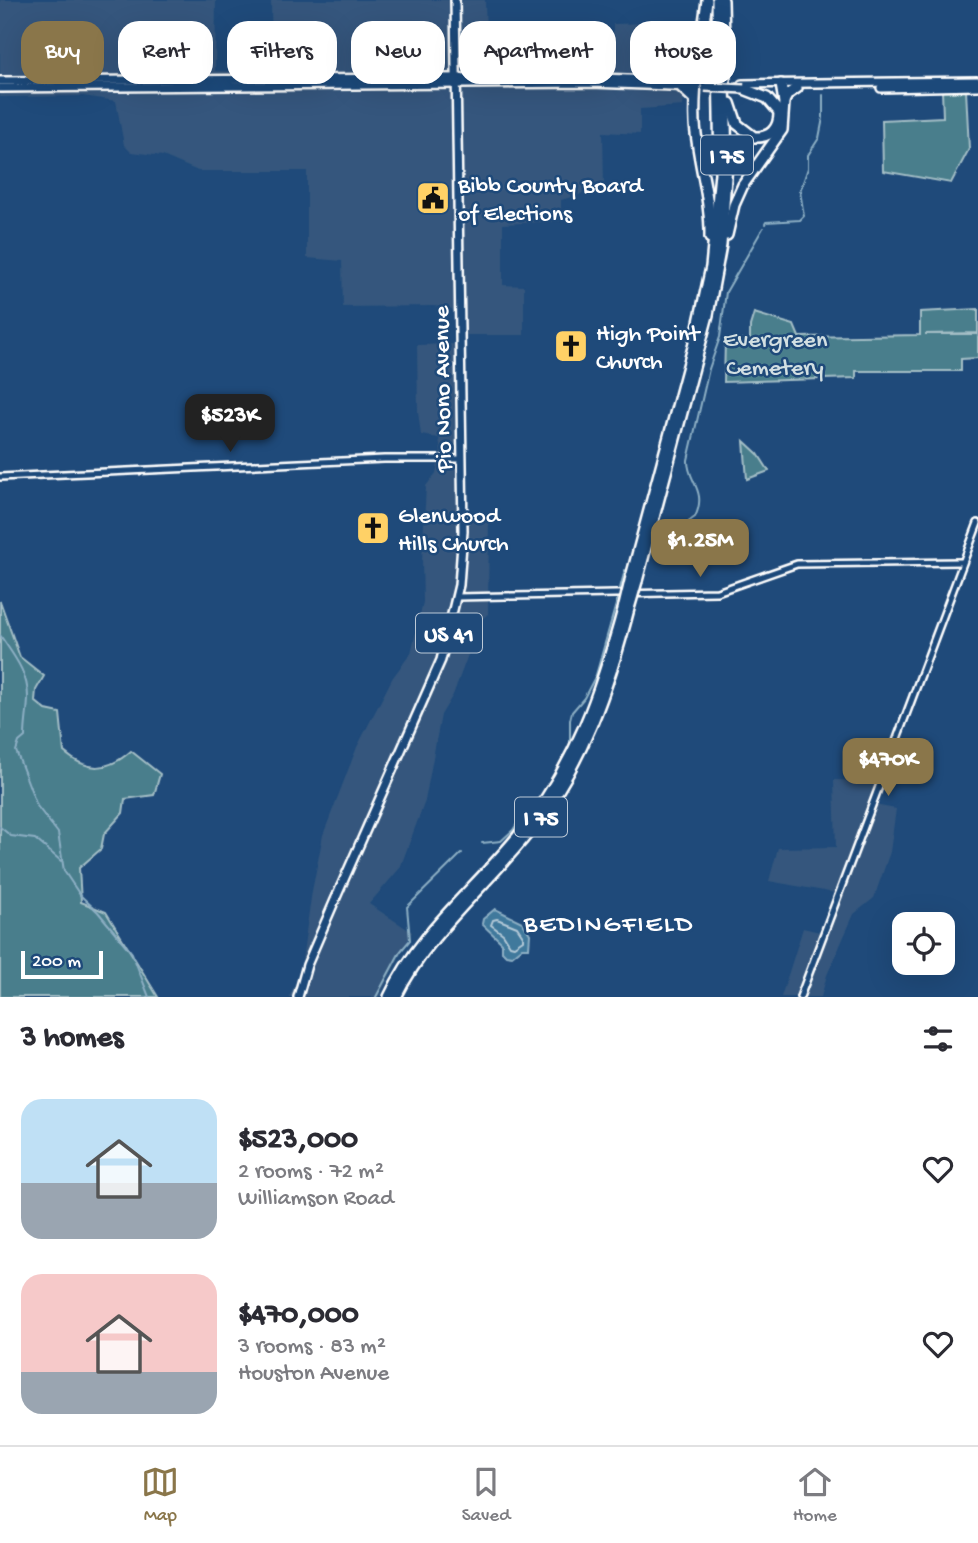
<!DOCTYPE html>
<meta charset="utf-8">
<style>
body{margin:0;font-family:"Gochi Hand",sans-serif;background:#f7f7f7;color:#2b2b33;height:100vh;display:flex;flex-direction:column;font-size:26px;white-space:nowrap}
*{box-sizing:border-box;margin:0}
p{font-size:23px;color:#7c7c81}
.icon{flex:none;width:38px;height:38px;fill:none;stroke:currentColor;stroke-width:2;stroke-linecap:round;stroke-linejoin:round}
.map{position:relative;height:997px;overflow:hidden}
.details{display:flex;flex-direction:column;background:#fff;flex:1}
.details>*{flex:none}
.hud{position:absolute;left:21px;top:21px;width:936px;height:63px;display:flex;gap:14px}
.controls{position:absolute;left:892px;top:912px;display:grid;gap:14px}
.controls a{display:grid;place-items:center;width:63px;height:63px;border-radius:14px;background:#fff;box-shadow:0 7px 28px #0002;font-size:35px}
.scale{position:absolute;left:21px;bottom:18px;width:82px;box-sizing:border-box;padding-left:7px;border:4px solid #fff;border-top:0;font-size:19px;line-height:24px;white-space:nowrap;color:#fff;-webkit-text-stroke:5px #1f4a7a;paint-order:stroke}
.price{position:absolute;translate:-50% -60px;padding:0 16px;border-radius:14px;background:#8a764a;color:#fff;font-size:23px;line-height:46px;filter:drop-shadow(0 2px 4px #0008)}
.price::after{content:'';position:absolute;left:50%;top:42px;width:21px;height:16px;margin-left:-10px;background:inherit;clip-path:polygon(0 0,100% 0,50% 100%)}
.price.on{background:#222;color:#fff}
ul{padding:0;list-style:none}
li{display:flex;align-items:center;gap:21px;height:175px;padding:0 21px}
li span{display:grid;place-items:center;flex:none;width:196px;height:140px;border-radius:21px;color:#555}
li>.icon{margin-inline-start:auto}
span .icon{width:84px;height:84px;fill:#fffc;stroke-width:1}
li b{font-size:30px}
h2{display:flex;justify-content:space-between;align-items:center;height:84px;padding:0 21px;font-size:30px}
.tag{padding:0 24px;border-radius:21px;background:#fff;box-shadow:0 7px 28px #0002;font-size:24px;line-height:63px}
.tag.on{background:#8a764a;color:#fff}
.menu{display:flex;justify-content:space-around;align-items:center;height:98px;border-top:2px solid #e1e1e2;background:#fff;font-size:19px;color:#7c7c81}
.menu a{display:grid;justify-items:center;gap:4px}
.menu .on{color:#8a764a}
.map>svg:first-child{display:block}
.built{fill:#34577d}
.green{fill:#497e8c;stroke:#a4bec6;stroke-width:2}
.water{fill:#41799c;stroke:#8dafc4;stroke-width:2}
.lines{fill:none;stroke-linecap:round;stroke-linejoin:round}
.shore{stroke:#b3c9d7;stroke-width:2}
.stream{stroke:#8dafc4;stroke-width:2}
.minor-casing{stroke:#fff;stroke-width:10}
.major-casing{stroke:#fff;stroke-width:12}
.highway-casing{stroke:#fff;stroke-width:14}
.minor{stroke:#1f4a7a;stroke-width:5}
.major{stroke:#1f4a7a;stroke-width:7}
.highway{stroke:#1f4a7a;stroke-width:9}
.major-bridge-casing{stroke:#fff;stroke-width:12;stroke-linecap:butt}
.highway-bridge-casing{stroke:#fff;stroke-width:14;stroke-linecap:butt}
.major-bridge{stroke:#1f4a7a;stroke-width:7}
.highway-bridge{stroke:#1f4a7a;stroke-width:9}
.labels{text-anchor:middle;stroke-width:5;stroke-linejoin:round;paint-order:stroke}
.shield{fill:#1f4a7a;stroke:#bcc9d7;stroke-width:2}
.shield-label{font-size:23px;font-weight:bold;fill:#fff}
.poi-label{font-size:24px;fill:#fff;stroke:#1f4a7a;text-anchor:start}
.park-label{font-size:24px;fill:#d2dfe2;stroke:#1f4a7a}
.street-label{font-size:24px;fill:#fff;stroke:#1f4a7a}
.neighbourhood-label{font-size:26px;letter-spacing:2px;fill:#fff;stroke:#1f4a7a}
</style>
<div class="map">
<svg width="978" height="997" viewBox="0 0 978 997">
<rect width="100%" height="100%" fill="#1f4a7a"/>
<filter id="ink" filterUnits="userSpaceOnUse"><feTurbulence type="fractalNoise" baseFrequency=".0143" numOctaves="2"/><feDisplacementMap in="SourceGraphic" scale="14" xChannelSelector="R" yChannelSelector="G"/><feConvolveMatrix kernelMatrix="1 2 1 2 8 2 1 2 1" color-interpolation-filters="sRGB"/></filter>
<g filter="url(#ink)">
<g class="built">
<path d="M0 0H216L215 71 272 72 271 0H485L486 35 613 34V24L695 22 683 106 640 109V134L603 132 604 185 588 189 579 195 561 200V221L503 224V285L524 286V335H462L452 309 434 306 343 307 342 261 307 258V171H198L163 156 131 152 124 145 116 101 83 96 0 97Z"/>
<path d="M455 344 457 508 489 514 488 614 481 620 453 695 441 715 425 801 400 868 369 904 412 932 379 997H289L300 973 312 891 323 835 357 747 393 677 411 653 423 602 422 561 426 486 436 473 441 451 439 438 421 435 418 412 417 345Z"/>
<path d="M834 780 876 781 875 805 896 809 890 852 874 898 854 914 827 975 821 997H781L803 928 820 932 835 893 769 881 778 848 836 847Z"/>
</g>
<g class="green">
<path d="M942 90H966L969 149 951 183 883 171 882 120 943 117Z"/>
<path d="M978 309V333L925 334H978V358L961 359V371H856V378L724 382 725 340 750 339V326L754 313 794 325 799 337 920 335V312Z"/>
<path d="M744 441 758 454 769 471 747 479Z"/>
<path d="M0 601 20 657 44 676 36 690 35 701 46 710 60 713 64 752C87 772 107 772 131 751L160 774 154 795 125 799 123 813 104 834 101 849 79 868 81 902 106 912 158 997H0Z"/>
</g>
<path class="water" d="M495 909 522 922 530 934 529 948H522L512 956 506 955 502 951V943L482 924 483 919Z"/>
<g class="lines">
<path class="shore" d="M497 919 517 927 523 936V940L514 946 510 945 503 934 491 925 493 920Z"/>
<g class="stream">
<path d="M765 224 766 222 800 220 804 216 800 191 808 168V155L819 138 823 118V95"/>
<path d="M653 548 695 517C708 490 687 481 688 460L709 369 720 337 726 292 763 228"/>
<path d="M619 592 625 570"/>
<path d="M0 635C13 655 28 672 28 697 28 710 25 723 25 737L19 742 16 751 37 806 58 833 64 871 80 895 98 912 132 953 149 997"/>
<path d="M570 748V720L572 712 584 698 596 675 618 597"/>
<path d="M0 827 11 836 35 839 61 861"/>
<path d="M482 843 501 841 513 830 522 816 537 804"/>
<path d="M376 997 400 952 410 940 407 907 462 853"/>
</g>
<g class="minor-casing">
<g id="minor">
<path d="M0 477 384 459H461"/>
<path d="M457 597 717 592 797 564 962 562"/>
<path d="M800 997 978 523"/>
</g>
</g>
<g class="major-casing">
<g id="major">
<path d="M0 81 575 77 705 82"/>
<path d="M742 84 978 81"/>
<path d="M0 88 591 83 697 87"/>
<path d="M881 88 978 86"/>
<path d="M298 997 307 965 338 893 441 660 459 585 463 531 455 0"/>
</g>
</g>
<g class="highway-casing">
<g id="highway">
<path d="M707 0C702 42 693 81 695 124 698 162 711 199 710 238"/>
<path d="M680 86 694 99"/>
<path d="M744 89 767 98 779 112"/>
<path d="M784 101 788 94 797 88"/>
<path d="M730 103 737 124 754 137C770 138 779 129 779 113"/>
<path d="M727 235 734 205 743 185 782 130 784 102 781 84"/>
<path d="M630 581 696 336 711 267 720 173 717 0"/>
<path d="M637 581 708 315 721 245 727 164 723 0"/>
<path d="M389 997C419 932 474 890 518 836 576 766 601 691 624 606"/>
<path d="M396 997C429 930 484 889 529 832 583 765 609 687 630 605"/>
</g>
</g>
<use href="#minor" class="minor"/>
<use href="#major" class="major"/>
<use href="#highway" class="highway"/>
<g class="major-bridge-casing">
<path id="major-bridge" d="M705 87 744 89"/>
</g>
<g class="highway-bridge-casing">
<g id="highway-bridge">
<path d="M630 605 637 581"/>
<path d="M624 606 630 581"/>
</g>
</g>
<use href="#major-bridge" class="major-bridge"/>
<use href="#highway-bridge" class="highway-bridge"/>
</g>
</g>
<defs>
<g id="civic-square" transform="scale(1.75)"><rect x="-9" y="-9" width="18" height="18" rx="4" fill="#ffd166" stroke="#1f4a7a"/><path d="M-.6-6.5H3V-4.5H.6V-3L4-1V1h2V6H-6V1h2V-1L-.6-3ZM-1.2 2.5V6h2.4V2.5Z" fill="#111"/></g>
<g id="church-square" transform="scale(1.75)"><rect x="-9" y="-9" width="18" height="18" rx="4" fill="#ffd166" stroke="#1f4a7a"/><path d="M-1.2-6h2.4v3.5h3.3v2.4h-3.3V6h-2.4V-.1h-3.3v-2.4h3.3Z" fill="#111"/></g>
</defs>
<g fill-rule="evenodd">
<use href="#civic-square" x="433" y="198"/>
<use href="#church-square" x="571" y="346"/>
<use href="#church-square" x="373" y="528"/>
</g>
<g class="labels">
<g class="shield">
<rect x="701" y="135.5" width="52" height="39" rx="5"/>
<rect x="416" y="613.5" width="66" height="39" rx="5"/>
<rect x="515" y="797.5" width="52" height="39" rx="5"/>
</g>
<g class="shield-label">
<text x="727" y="163">I 75</text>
<text x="449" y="641">US 41</text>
<text x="541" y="825">I 75</text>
</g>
<g class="poi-label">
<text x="458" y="192">Bibb County Board<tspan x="458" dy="28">of Elections</tspan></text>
<text x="596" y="340">High Point<tspan x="596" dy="28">Church</tspan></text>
<text x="398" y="522">Glenwood<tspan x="398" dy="28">Hills Church</tspan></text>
</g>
<g class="park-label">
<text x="775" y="346">Evergreen<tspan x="775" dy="28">Cemetery</tspan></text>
</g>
<g class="street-label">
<text transform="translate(441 389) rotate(-91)" y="8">Pio Nono Avenue</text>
</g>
<g class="neighbourhood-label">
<text x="609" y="931">BEDINGFIELD</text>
</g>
</g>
</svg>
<div class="controls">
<a><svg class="icon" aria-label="locate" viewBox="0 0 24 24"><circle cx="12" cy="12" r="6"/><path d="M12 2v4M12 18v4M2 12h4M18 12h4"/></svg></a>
</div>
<div class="scale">200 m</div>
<b class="price on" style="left:230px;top:454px">$523K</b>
<b class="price" style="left:700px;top:579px">$1.25M</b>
<b class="price" style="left:888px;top:798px">$470K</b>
<div class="hud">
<a class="tag on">Buy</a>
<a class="tag">Rent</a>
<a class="tag">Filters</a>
<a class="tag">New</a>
<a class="tag">Apartment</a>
<a class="tag">House</a>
</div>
</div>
<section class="details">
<h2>3 homes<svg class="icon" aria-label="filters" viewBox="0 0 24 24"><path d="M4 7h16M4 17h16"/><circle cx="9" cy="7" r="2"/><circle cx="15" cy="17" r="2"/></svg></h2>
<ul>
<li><span style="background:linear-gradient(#bfe0f5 60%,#9aa5b1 0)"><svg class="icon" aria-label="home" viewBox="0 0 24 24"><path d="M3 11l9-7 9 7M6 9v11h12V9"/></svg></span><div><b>$523,000</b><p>2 rooms · 72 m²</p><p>Williamson Road</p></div><svg class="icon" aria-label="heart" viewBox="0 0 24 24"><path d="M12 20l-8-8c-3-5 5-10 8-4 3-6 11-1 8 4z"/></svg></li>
<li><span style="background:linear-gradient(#f6c9c9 70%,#9aa5b1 0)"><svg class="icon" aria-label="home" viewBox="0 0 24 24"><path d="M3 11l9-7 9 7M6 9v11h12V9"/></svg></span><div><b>$470,000</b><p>3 rooms · 83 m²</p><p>Houston Avenue</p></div><svg class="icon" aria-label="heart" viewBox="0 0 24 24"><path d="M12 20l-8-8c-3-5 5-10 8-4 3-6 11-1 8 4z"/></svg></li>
</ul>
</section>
<nav class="menu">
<a class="on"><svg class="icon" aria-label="map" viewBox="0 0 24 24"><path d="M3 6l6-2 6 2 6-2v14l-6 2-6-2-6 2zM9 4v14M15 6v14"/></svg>Map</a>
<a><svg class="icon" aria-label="saved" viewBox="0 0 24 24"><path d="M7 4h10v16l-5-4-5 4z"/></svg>Saved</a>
<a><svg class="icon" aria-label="home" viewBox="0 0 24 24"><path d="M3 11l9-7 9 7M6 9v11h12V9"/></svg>Home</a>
</nav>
